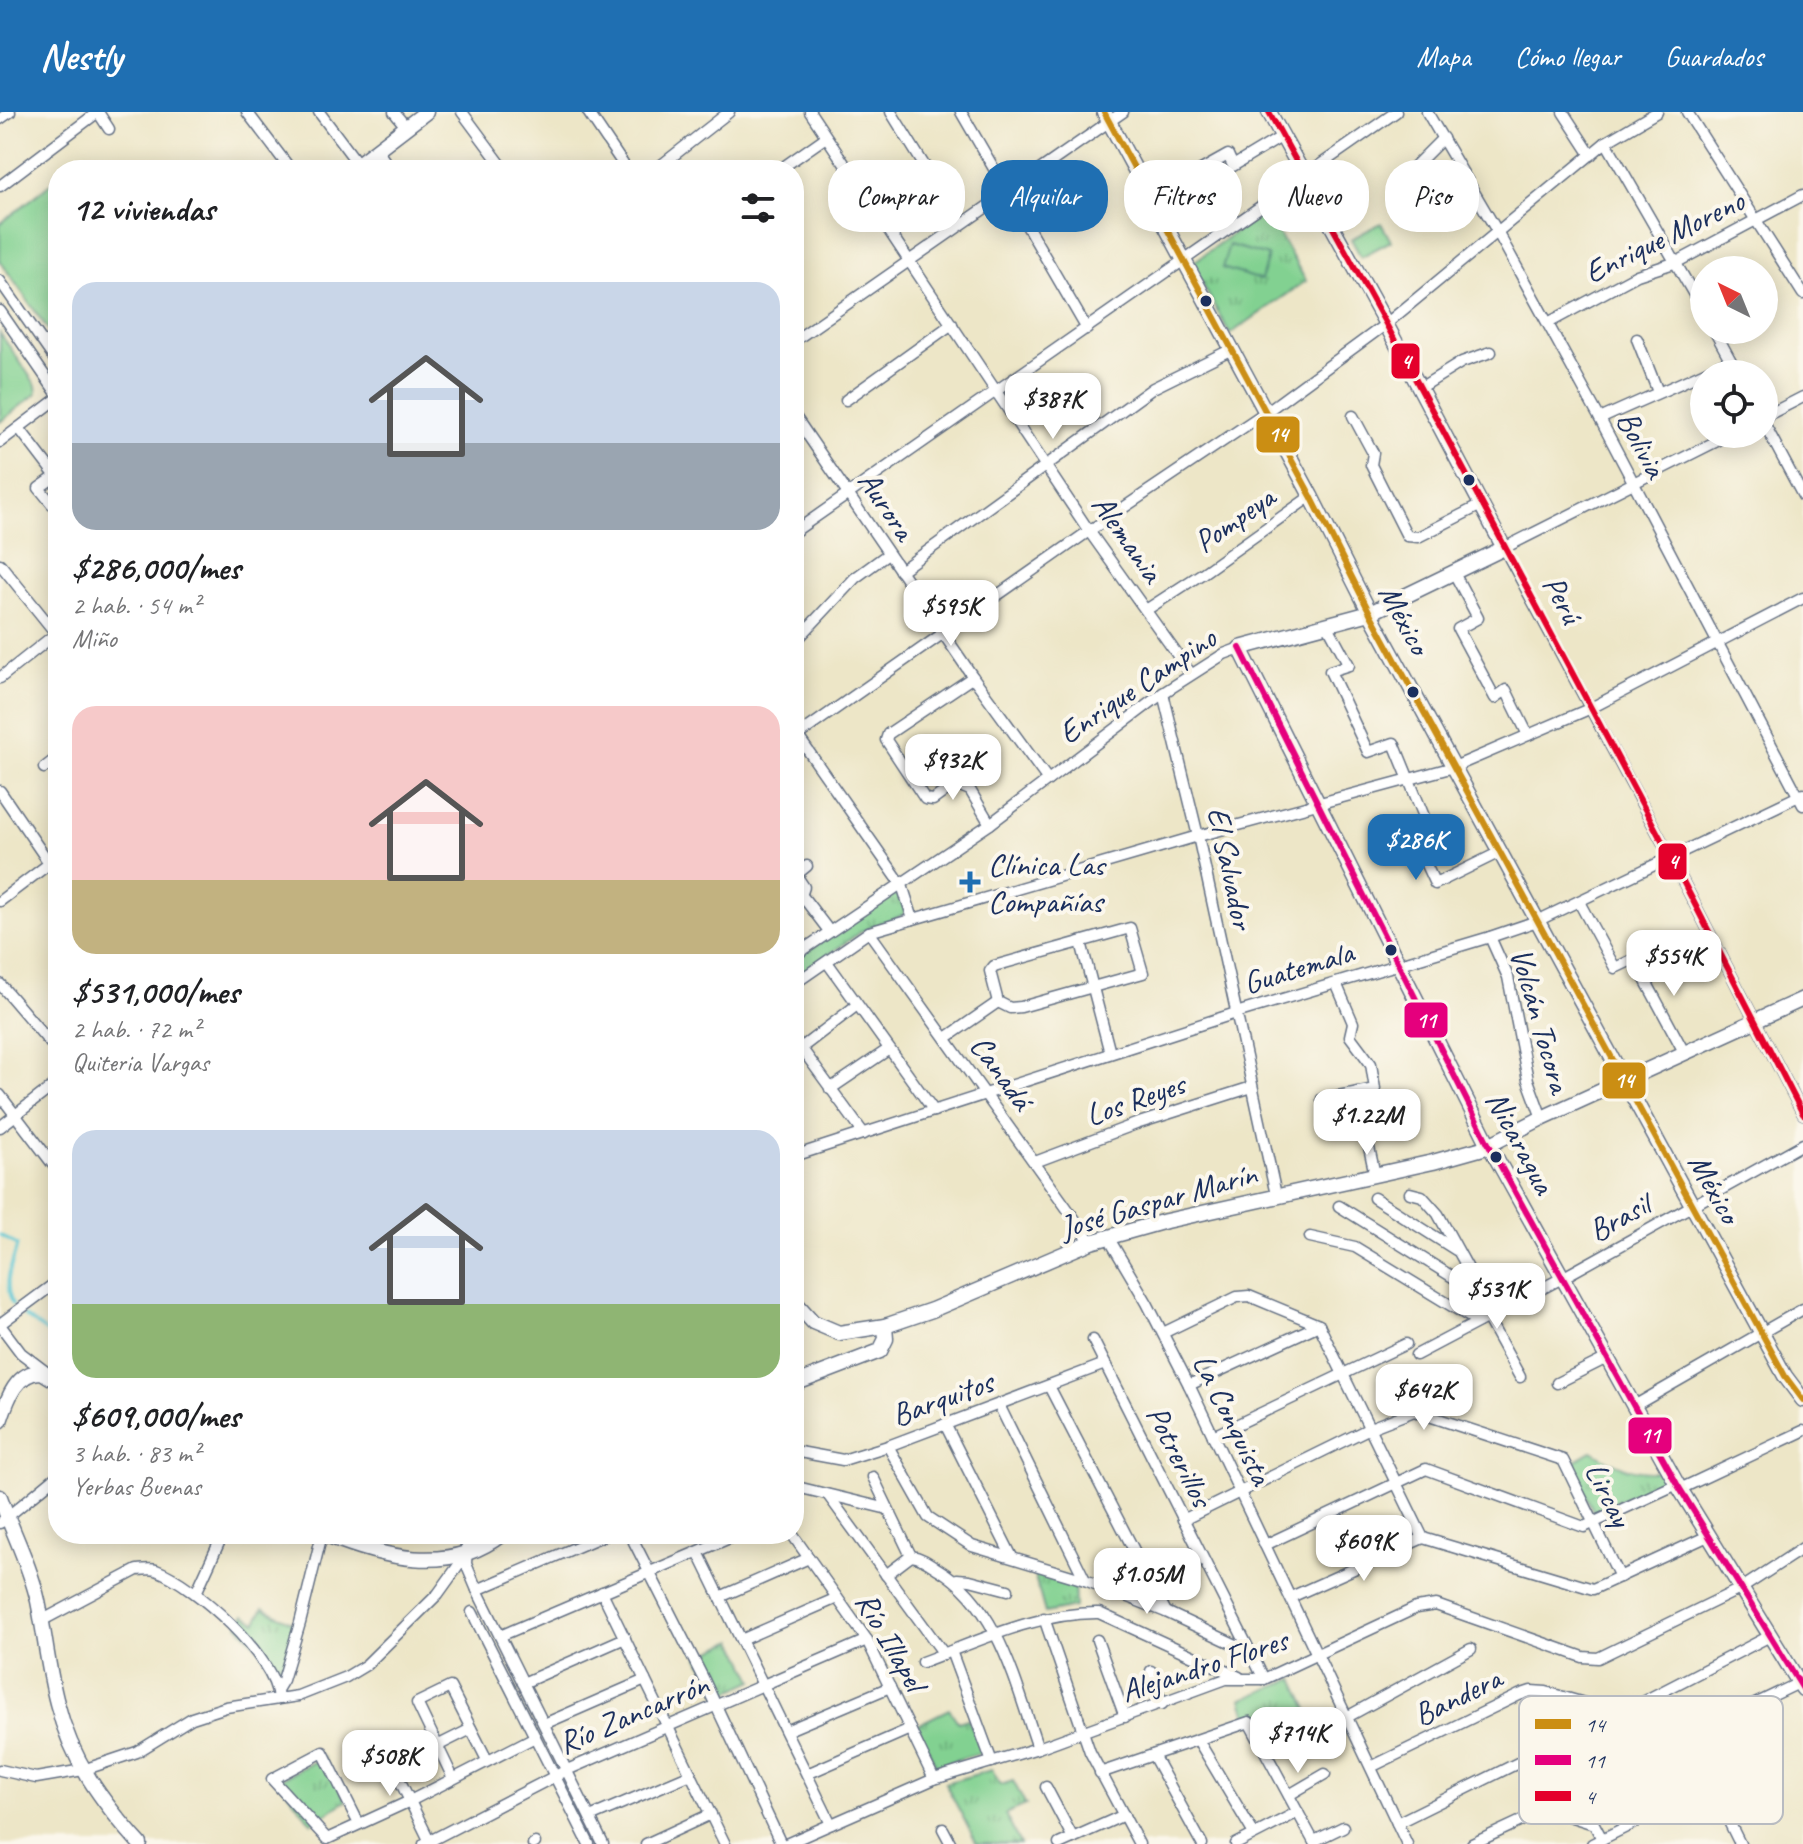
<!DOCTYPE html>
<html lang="es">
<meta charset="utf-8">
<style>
body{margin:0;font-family:Caveat,sans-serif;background:#f6f6f6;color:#202124;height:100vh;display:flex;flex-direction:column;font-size:30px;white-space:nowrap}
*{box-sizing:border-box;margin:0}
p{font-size:26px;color:#757577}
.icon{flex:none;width:44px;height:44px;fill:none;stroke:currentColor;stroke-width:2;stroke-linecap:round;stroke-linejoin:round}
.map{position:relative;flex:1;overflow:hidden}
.details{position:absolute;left:48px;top:48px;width:756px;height:1384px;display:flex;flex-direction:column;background:#fff;border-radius:32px;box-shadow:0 4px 20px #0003}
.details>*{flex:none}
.banner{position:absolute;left:828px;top:48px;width:760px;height:72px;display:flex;gap:16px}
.needle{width:52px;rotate:317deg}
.controls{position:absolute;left:1690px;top:144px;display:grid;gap:16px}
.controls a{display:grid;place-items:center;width:88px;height:88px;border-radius:50%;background:#fff;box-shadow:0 4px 20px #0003;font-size:40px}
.price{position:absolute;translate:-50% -68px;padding:0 18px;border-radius:16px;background:#fff;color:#222;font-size:26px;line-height:52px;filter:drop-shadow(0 2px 4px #0008)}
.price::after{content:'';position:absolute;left:50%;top:48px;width:24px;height:18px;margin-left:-12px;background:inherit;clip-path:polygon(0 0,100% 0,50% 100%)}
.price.active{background:#1f6fb2;color:#fff}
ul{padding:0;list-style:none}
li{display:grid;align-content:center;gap:16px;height:424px;padding:0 24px}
li span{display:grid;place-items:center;height:248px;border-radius:24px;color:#555}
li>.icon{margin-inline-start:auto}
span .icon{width:144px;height:144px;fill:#fffc;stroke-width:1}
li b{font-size:34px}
h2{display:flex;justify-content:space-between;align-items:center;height:96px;padding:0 24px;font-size:34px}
.chip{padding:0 28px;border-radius:32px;background:#fff;box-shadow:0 4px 20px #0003;font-size:28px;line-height:72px}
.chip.active{background:#1f6fb2;color:#fff}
header{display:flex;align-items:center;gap:48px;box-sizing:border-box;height:112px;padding:0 40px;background:#1f6fb2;color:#fff}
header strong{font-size:38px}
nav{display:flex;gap:44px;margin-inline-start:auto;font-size:28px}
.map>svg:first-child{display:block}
.park{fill:url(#park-tufts);stroke:#4e8078;stroke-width:2}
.garden{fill:#82d191;stroke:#4e8078;stroke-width:2}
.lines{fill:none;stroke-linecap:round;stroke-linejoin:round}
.stream{stroke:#5cc7d5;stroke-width:3}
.minor-casing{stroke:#646f83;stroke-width:13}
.major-casing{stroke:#646f83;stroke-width:17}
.minor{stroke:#fff;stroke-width:10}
.major{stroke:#fff;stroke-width:14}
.bus-1-casing{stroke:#fbf7ec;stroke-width:12}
.bus-2-casing{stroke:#fbf7ec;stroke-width:12}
.bus-3-casing{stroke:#fbf7ec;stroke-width:12}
.bus-1{stroke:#cb8e13;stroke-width:6}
.bus-2{stroke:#e5007d;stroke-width:6}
.bus-3{stroke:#e4002b;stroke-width:6}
.bus-dot{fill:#1b2f5e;stroke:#fbf7ec;stroke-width:3}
.poi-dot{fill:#1f6fb2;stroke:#fbf7ec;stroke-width:3}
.labels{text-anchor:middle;stroke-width:8;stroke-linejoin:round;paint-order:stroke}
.street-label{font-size:32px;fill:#1b2f5e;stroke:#fbf7ec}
.poi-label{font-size:32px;fill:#1b2f5e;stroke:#fbf7ec;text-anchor:start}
.key{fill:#fbf7ec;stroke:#b8bbc1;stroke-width:2}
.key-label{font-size:22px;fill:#1b2f5e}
.line-badge{stroke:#fbf7ec;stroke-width:3}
.badge-label{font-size:22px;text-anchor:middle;font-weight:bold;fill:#fff}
</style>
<header>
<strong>Nestly</strong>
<nav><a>Mapa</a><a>Cómo llegar</a><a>Guardados</a></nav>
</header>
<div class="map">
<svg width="1803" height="1732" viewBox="0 0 1803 1732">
<defs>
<pattern id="park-tufts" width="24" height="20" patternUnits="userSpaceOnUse" patternTransform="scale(2)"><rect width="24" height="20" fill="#82d191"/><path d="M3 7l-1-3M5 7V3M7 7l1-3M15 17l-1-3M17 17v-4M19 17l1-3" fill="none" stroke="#6aaa7a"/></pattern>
</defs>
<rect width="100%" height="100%" fill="#fbf7ec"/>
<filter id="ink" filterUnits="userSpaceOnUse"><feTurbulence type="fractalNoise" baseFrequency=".0125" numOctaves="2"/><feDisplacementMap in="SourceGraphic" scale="16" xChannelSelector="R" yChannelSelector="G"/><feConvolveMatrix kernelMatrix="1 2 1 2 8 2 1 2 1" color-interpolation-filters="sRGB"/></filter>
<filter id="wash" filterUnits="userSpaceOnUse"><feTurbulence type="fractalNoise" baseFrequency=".006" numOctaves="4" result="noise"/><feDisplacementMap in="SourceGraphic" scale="32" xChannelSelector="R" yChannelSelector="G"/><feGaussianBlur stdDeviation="1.8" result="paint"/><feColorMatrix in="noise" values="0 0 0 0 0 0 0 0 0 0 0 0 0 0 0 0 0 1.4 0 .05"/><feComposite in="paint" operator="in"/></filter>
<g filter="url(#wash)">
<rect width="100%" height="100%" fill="#ede6c7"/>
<g class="park">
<path d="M1265 98 1306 169 1230 222 1191 152Z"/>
<path d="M895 778 906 794 904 803 862 819 794 867V849Z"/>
<path d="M1592 1339C1618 1355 1632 1361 1663 1360L1668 1366 1594 1401 1571 1351Z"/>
<path d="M1033 1458 1074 1470 1075 1495 1045 1501Z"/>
<path d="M263 1496 296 1512 281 1568 275 1566 260 1537 238 1513 244 1503 256 1510Z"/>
<path d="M734 1528 754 1568 719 1584 699 1545Z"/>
<path d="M1294 1567 1319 1621 1275 1643 1253 1602 1247 1604 1242 1587Z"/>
<path d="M949 1597 958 1610 968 1607 983 1640 936 1654 917 1613Z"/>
<path d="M323 1645 346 1689 312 1711 278 1668Z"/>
<path d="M992 1658 1001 1673 1013 1669 1026 1693 1005 1702 1020 1732H977L945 1671Z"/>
</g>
<g class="garden">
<path d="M58 66V232L0 149V112Z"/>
<path d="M1381 111 1391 129 1361 145 1351 127Z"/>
<path d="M1229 133 1268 144 1261 168 1222 156Z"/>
<path d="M0 221 36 273 37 281 0 310Z"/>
</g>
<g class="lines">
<g class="stream">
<path d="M0 1123 17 1133C12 1156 2 1169 13 1192"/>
<path d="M24 1204 58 1228"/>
</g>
</g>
</g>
<g filter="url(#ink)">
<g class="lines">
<g class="minor-casing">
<g id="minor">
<path d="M98 0 109 17"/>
<path d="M247 0 291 58"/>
<path d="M319 0 358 52"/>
<path d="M394 0 406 15"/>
<path d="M462 0 505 58"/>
<path d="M588 0 627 58"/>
<path d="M810 0 1089 419 1191 562"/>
<path d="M891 0 932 66"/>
<path d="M961 0 1087 217"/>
<path d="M1427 0 1497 119 1600 307 1803 693"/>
<path d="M1563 0 1591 43"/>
<path d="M1687 0 1803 182"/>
<path d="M0 7 10 0"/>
<path d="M1606 30 1704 200"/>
<path d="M377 38 391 58"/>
<path d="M655 58 729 0"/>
<path d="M779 58 826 25"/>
<path d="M1194 62 1228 43 1233 54 1281 25"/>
<path d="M0 74 98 0"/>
<path d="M1395 74 1443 26"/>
<path d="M794 116 798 122 794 132"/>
<path d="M0 169 58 252"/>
<path d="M0 199 58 283"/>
<path d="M1548 211 1637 163 1677 150 1803 83"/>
<path d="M1714 218 1738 262"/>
<path d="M1637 227 1658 280"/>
<path d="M794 229 1123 0"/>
<path d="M1420 276 1462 250 1491 240"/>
<path d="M846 288 952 212"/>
<path d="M794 303 973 565 1048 668"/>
<path d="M1353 304 1373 341 1371 353 1407 424 1418 425 1481 393"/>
<path d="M1764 305 1803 285"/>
<path d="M1600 307C1643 287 1688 269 1730 248"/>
<path d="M1764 311 1803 384"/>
<path d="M19 316 58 367"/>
<path d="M1731 322 1504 436 1671 746 1803 1002"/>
<path d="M0 330 58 286"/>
<path d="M56 364 39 376 52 392 58 388"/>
<path d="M794 420 1396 0"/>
<path d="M0 452 58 524"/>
<path d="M900 459 1153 276 1230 238"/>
<path d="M1454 461 1478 506 1458 517 1495 586 1506 578 1528 623"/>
<path d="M1146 498 1203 461 1311 384"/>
<path d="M1328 514 1349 553 1330 559 1368 640 1394 631 1425 707 1410 718 1435 772 1500 740"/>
<path d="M794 531 855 466 888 442"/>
<path d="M0 566 58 520"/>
<path d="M1163 581 1198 724 1276 1083"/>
<path d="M795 620 902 773 913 807"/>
<path d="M794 626 1089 419 1266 300 1386 212 1606 30 1657 0"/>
<path d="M944 652 955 672 970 678 990 712"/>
<path d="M44 656 58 645"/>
<path d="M955 672 933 688 925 687 886 628 888 622 973 565"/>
<path d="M0 679 58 764"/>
<path d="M801 784 804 775 796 763 807 754"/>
<path d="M794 786 803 785 829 819"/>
<path d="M0 789 58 745"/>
<path d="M1579 790 1615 856 1634 847 1684 940"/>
<path d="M1130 816 1143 861 1021 895 1010 896 998 890 990 859 994 854Z"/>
<path d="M869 820 1091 1130"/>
<path d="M1490 825 1508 865 1528 968 1542 1006"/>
<path d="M1081 830 1110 941"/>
<path d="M794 844 990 712 1163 581 1224 542 1240 536"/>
<path d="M827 850 934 999"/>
<path d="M0 872 58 940"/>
<path d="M794 872 869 820 1198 724 1454 655 1589 597 1803 486"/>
<path d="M794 926 864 1022"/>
<path d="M946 926 998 890"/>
<path d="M801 936 857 893"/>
<path d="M830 977 889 937"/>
<path d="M1357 980 1375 1063"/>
<path d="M0 983 58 1059"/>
<path d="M1322 987 1375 977 1371 952 1350 924 1353 911 1336 871"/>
<path d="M0 1015 58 970"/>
<path d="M794 1044 1236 901 1490 825 1537 809 1803 682"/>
<path d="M1035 1050 1136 1012 1252 975"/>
<path d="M1410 1081 1422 1084 1438 1102 1493 1202"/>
<path d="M1374 1086 1456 1138"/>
<path d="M1339 1094 1483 1184"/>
<path d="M1108 1125 1147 1191 1189 1273 1407 1732"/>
<path d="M1310 1125 1355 1135 1478 1210"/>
<path d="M1487 1205 1520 1265"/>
<path d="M0 1212 58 1169"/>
<path d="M0 1213 21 1241 46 1260"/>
<path d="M1163 1221 1237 1185 1249 1184 1319 1213 1423 1426"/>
<path d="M1093 1228 1264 1567"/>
<path d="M1416 1243 1562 1166 1803 1032"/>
<path d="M1557 1271 1607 1246"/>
<path d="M1189 1273 1319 1213"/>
<path d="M1049 1274 1166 1500"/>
<path d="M999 1293 1085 1468"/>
<path d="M1634 1294 1803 1197"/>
<path d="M945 1312 1012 1445"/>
<path d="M1213 1324 1406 1232"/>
<path d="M888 1334 928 1405 972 1434 1085 1468 1166 1500 1251 1540"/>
<path d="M794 1339 843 1348 888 1334 1105 1252"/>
<path d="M873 1365 911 1444"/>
<path d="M797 1375 888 1397"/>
<path d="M1680 1377 1803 1319"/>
<path d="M828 1383 944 1542"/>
<path d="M1183 1408 1370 1316 1414 1299 1563 1348 1620 1465"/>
<path d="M0 1411 58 1363"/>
<path d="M464 1422 467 1434 466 1452 477 1478 603 1732"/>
<path d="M630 1422 704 1568 781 1732"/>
<path d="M792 1422 867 1528 934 1667"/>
<path d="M1265 1433 1426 1357 1584 1415 1677 1372"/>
<path d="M698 1440 831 1712"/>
<path d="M911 1444C921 1445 929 1451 938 1457 999 1493 1016 1574 1038 1636"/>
<path d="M886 1463 911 1444"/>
<path d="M957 1467 970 1468 1008 1478"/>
<path d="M477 1478 607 1422"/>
<path d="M602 1480 725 1732"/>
<path d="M196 1481 223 1422"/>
<path d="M720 1485 809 1446"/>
<path d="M1291 1485 1423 1426 1593 1477 1708 1424"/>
<path d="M472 1500 589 1732"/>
<path d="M1044 1506 1090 1640 1139 1732"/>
<path d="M41 1509 137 1458C144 1458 150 1456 156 1458 194 1472 276 1545 278 1587"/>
<path d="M500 1524 739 1422"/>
<path d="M741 1528 837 1486"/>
<path d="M1097 1528 1125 1605"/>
<path d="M951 1539 992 1650"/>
<path d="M922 1550C979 1529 1038 1500 1099 1501L1239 1565"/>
<path d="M1151 1559 1162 1592"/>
<path d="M523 1571 625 1526"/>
<path d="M277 1578 283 1568 300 1511 322 1422"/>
<path d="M1347 1605 1471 1537"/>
<path d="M1633 1605 1644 1589 1770 1524"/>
<path d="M544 1612 645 1568"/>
<path d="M786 1619 890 1575"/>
<path d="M379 1626 431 1732"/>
<path d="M1682 1627 1799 1571"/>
<path d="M1198 1628 1254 1722"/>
<path d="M437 1634 471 1617"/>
<path d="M1153 1643 1202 1732"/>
<path d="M1371 1655 1519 1583 1531 1579 1546 1580 1633 1605 1676 1623 1690 1637 1711 1673 1740 1732"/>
<path d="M0 1658 36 1666 83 1658 137 1640 192 1606 226 1595 298 1584 346 1565 366 1553 438 1482 466 1443"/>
<path d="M1100 1661 1249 1610 1315 1732"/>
<path d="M807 1662 910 1617"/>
<path d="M453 1666 417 1591 450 1575 487 1648"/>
<path d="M1046 1675 1073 1726"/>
<path d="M1289 1683 1325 1662"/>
<path d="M590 1705 691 1662"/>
<path d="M1397 1711 1544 1638 1643 1675 1656 1700"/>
<path d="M359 1712 323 1640 272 1667 327 1727 410 1689 535 1625"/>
<path d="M943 1717 951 1732"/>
<path d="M1314 1729 1343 1715"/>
<path d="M424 1732 567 1658 867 1528"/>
<path d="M533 1732 535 1731"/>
<path d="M646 1732 711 1702"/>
<path d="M786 1732 934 1667 1038 1636 1226 1567H1264L1416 1496 1436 1493 1583 1545 1598 1546 1742 1476 1803 1436"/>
<path d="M1059 1732 1124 1703"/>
<path d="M1236 1732 1298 1700"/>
<path d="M1472 1732 1547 1697 1594 1712 1602 1727"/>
<path d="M1592 1732 1711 1673"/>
</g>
</g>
<g class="major-casing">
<g id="major">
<path d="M1104 0 1311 384 1370 501 1785 1264 1803 1288"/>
<path d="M1269 0 1386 212 1504 436 1370 501 1240 536 1489 1033 1677 1372 1803 1577"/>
<path d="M350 58 426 0"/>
<path d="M794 1189 813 1210 839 1221 885 1214 932 1198 1091 1130 1166 1109 1433 1050 1483 1036 1542 1006 1803 887"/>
<path d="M794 1272 880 1239 886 1227 885 1214"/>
<path d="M0 1309C7 1288 16 1259 42 1260L58 1270"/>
<path d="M0 1385C12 1419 30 1453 38 1489 45 1523 48 1558 57 1591 71 1648 102 1690 140 1732"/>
<path d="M324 1422C381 1445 449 1464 502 1422"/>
</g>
</g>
<use href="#minor" class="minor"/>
<use href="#major" class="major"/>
<g class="bus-1-casing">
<path id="bus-1" d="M1104 0 1311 384 1370 501 1785 1264 1803 1288"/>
</g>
<g class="bus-2-casing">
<path id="bus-2" d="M1240 536 1489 1033 1677 1372 1803 1577"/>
</g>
<g class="bus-3-casing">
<path id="bus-3" d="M1269 0 1386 212 1671 746 1803 1002"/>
</g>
<use href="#bus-1" class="bus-1"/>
<use href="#bus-2" class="bus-2"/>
<use href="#bus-3" class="bus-3"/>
</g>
</g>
<g class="bus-dot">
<circle cx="1206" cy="189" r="7"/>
<circle cx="1469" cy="368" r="7"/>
<circle cx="1413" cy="580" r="7"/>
<circle cx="1391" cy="838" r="7"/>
<circle cx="1496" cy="1045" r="7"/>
</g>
<path class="poi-dot" d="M966 758h8v8h8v8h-8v8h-8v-8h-8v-8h8z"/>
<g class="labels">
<g class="street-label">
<text transform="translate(1664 124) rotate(-26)" y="11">Enrique Moreno</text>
<text transform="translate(1642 332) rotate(62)" y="11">Bolivia</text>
<text transform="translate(887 393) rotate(56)" y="11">Aurora</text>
<text transform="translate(1234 407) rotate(-35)" y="11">Pompeya</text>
<text transform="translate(1128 426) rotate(55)" y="11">Alemania</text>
<text transform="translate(1563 487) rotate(62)" y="11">Perú</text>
<text transform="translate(1405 507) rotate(62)" y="11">México</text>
<text transform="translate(1137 573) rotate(-34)" y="11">Enrique Campino</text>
<text transform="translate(1231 756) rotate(78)" y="11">El Salvador</text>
<text transform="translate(1298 855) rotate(-17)" y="11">Guatemala</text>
<text transform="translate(1541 908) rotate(74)" y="11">Volcán Tocora</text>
<text transform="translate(1002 960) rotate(54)" y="11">Canadá</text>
<text transform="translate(1135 987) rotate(-19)" y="11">Los Reyes</text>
<text transform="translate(1521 1030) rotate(62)" y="11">Nicaragua</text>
<text transform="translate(1715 1076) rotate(61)" y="11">México</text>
<text transform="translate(1158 1088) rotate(-16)" y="11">José Gaspar Marín</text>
<text transform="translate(1619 1105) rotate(-29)" y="11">Brasil</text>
<text transform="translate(942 1286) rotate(-20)" y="11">Barquitos</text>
<text transform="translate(1233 1307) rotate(64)" y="11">La Conquista</text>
<text transform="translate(1180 1344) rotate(63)" y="11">Potrerillos</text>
<text transform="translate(1609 1382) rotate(64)" y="11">Lircay</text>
<text transform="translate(891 1529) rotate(60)" y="11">Río Illapel</text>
<text transform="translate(1204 1553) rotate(-18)" y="11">Alejandro Flores</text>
<text transform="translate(1457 1584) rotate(-26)" y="11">Bandera</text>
<text transform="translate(633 1601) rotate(-23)" y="11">Río Zancarrón</text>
</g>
<g class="poi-label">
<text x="988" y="763">Clínica Las<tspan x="988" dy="37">Compañías</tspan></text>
</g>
</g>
<rect x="1519" y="1584" width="264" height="128" rx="12" class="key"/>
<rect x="1535" y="1607" width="36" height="10" fill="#cb8e13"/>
<rect x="1535" y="1643" width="36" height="10" fill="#e5007d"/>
<rect x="1535" y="1679" width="36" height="10" fill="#e4002b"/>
<g class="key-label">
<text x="1585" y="1620">14</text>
<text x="1585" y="1656">11</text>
<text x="1585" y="1692">4</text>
</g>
<g class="line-badge">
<rect x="1390" y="230" width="31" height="38" rx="8" fill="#e4002b"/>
<rect x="1255" y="303" width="46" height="39" rx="8" fill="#cb8e13"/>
<rect x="1657" y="730" width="31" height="39" rx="8" fill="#e4002b"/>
<rect x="1403" y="889" width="46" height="38" rx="8" fill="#e5007d"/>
<rect x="1601" y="949" width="46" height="39" rx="8" fill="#cb8e13"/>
<rect x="1627" y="1304" width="46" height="39" rx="8" fill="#e5007d"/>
</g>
<g class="badge-label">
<text x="1406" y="257">4</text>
<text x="1278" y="330">14</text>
<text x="1673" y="757">4</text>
<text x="1426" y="916">11</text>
<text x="1624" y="976">14</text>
<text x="1650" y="1331">11</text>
</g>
</svg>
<div class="controls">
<a><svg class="needle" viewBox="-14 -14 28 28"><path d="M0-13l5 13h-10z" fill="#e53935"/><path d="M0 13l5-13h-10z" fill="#757577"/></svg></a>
<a><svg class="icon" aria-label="locate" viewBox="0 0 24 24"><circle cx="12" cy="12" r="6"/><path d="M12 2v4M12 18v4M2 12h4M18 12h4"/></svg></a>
</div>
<b class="price" style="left:1053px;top:329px">$387K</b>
<b class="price" style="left:951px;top:536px">$595K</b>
<b class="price" style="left:953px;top:690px">$932K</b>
<b class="price active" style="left:1416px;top:770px">$286K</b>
<b class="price" style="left:1674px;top:886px">$554K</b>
<b class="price" style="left:1367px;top:1045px">$1.22M</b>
<b class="price" style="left:1497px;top:1219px">$531K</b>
<b class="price" style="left:1424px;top:1320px">$642K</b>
<b class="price" style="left:1364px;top:1471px">$609K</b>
<b class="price" style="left:1147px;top:1504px">$1.05M</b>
<b class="price" style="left:1298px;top:1663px">$714K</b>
<b class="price" style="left:390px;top:1686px">$508K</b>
<div class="banner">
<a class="chip">Comprar</a>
<a class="chip active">Alquilar</a>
<a class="chip">Filtros</a>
<a class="chip">Nuevo</a>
<a class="chip">Piso</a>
</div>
<section class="details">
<h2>12 viviendas<svg class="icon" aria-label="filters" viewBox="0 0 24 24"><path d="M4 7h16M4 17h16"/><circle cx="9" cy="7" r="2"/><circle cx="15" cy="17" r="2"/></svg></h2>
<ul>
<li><span style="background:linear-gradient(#c9d6e8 65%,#9aa5b1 0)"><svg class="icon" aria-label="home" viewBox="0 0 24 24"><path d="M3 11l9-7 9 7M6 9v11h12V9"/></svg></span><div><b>$286,000/mes</b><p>2 hab. · 54 m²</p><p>Miño</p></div></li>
<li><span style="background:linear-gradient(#f6c9c9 70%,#c2b280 0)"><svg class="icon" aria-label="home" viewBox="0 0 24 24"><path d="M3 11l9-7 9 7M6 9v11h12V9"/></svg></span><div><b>$531,000/mes</b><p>2 hab. · 72 m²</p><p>Quiteria Vargas</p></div></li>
<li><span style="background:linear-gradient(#c9d6e8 70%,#8fb573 0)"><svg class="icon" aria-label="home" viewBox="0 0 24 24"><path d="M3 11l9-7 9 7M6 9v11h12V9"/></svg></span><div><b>$609,000/mes</b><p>3 hab. · 83 m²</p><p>Yerbas Buenas</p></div></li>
</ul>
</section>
</div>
